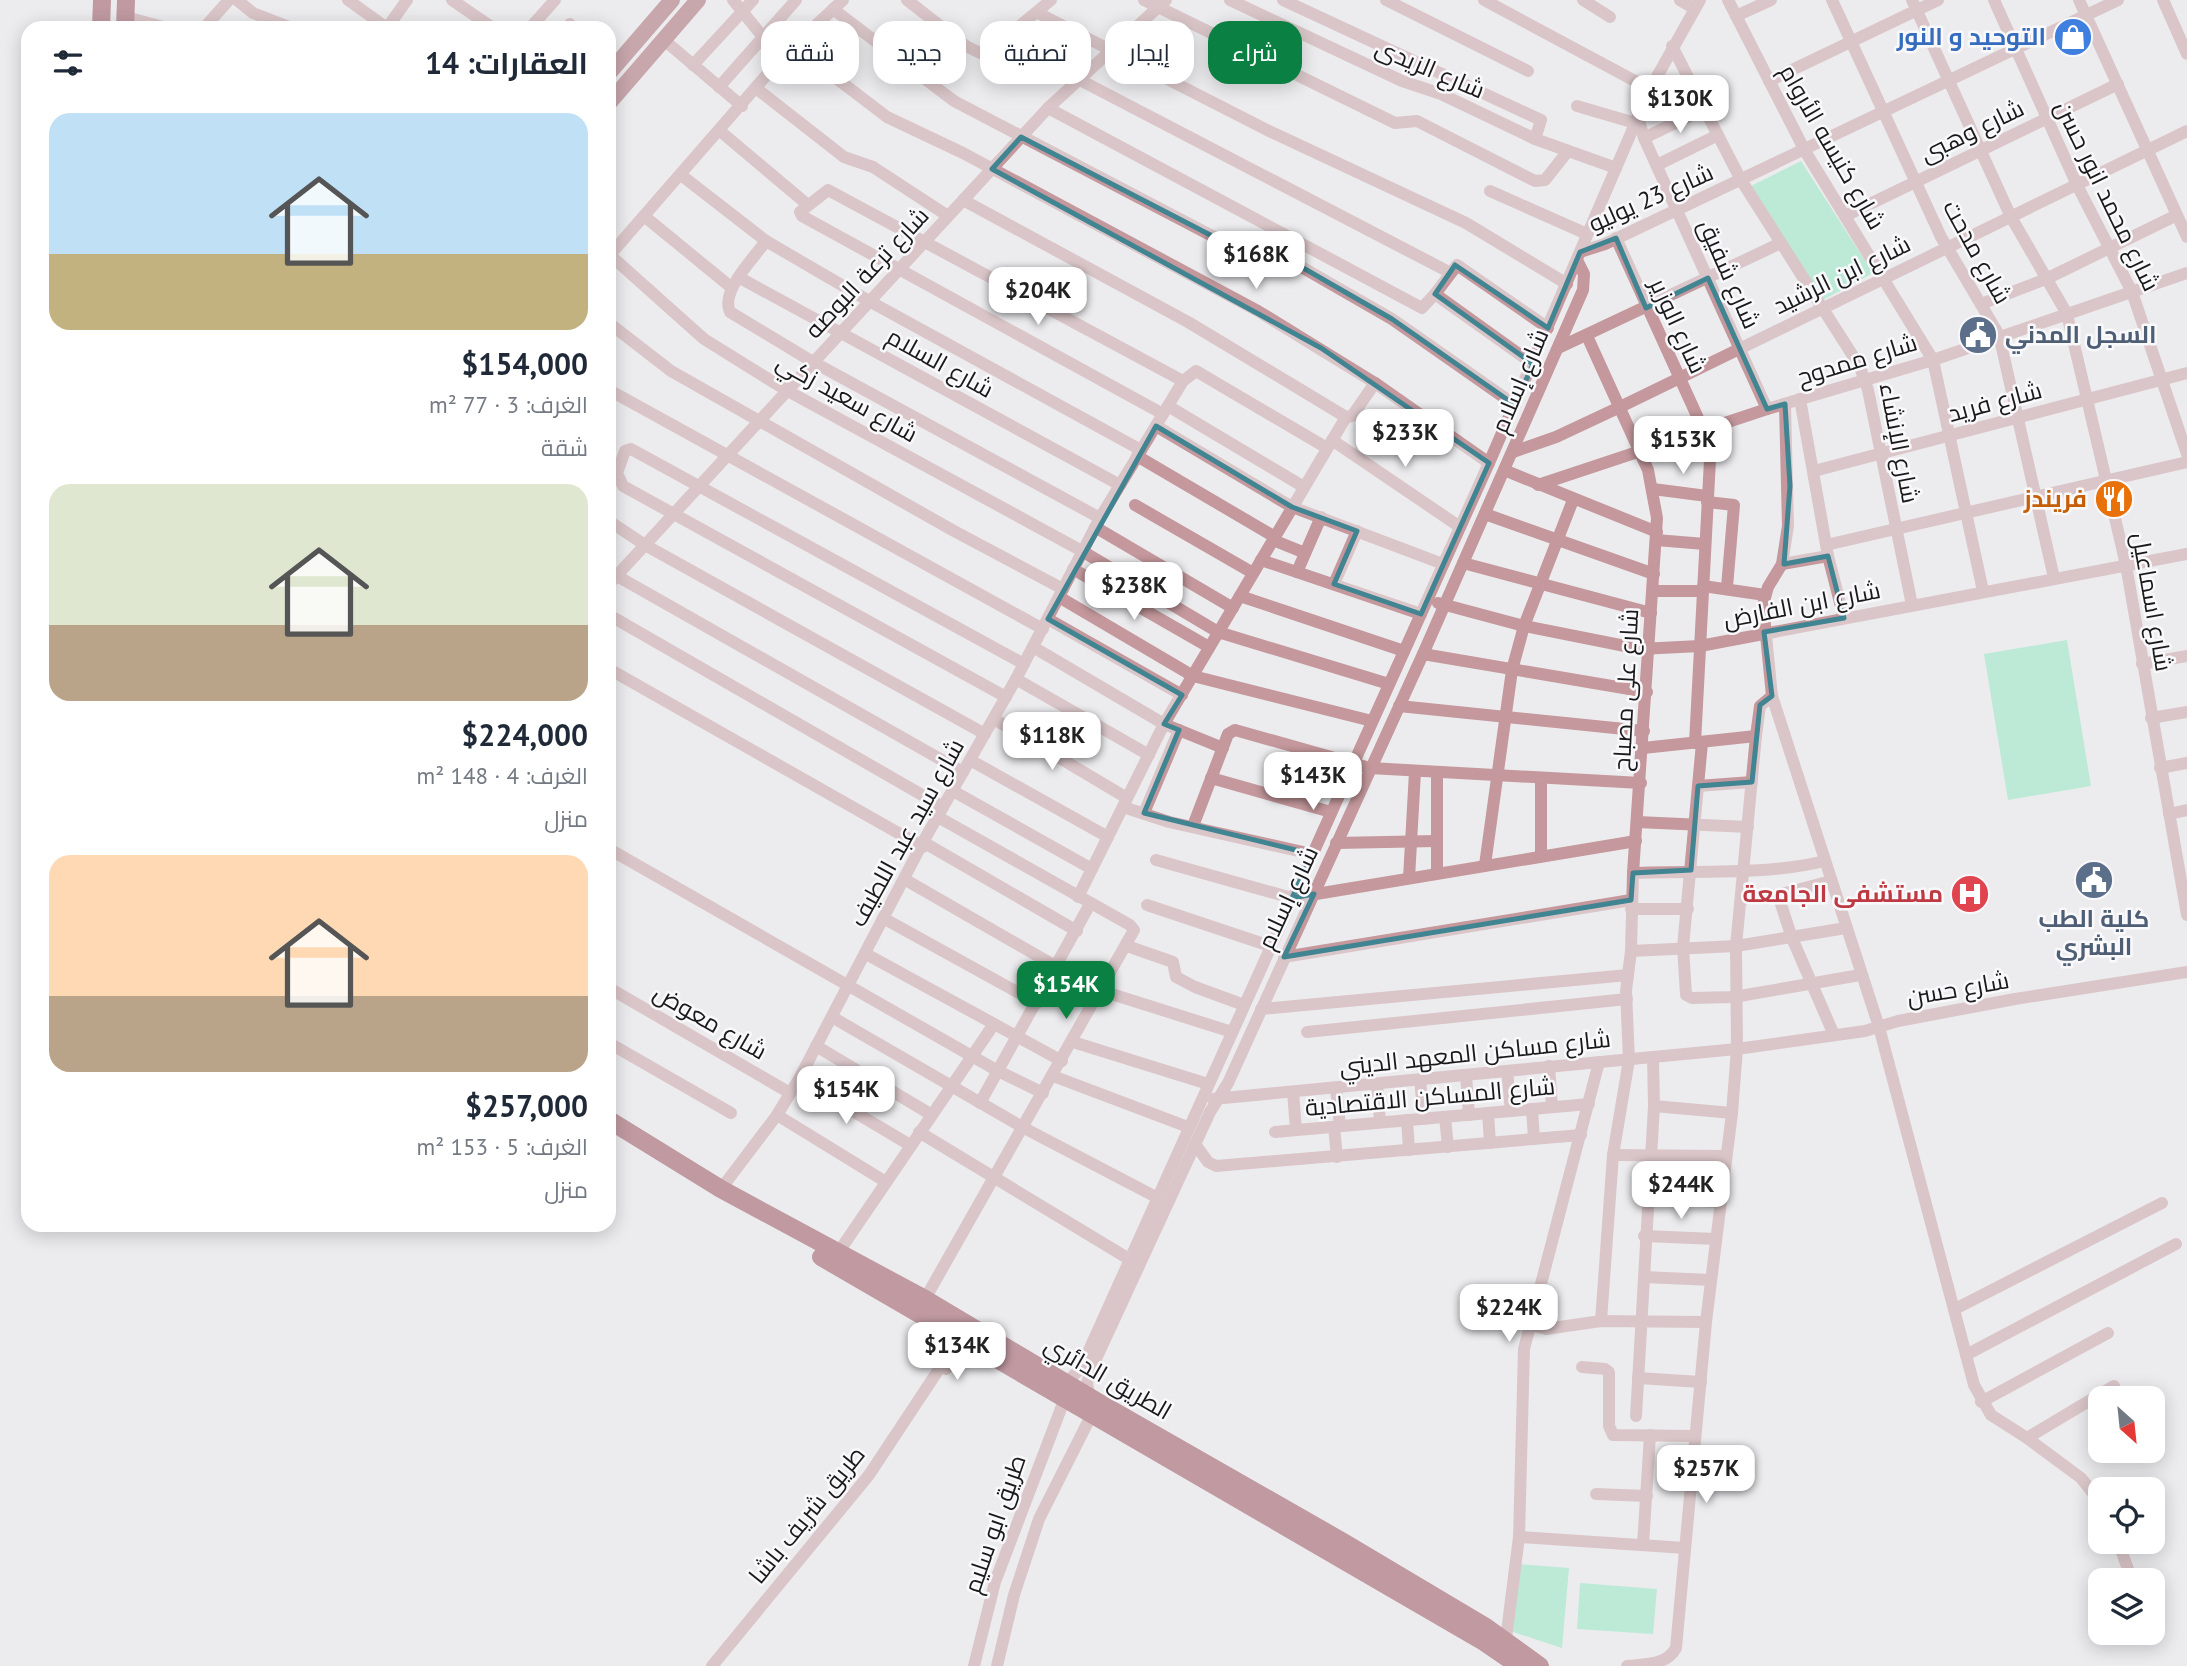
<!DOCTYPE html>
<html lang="ar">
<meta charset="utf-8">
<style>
body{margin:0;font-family:"PT Sans",Cairo,sans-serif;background:#f2f2f3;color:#1f2937;direction:rtl;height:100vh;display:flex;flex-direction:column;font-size:26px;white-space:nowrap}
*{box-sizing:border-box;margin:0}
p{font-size:23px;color:#747a83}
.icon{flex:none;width:38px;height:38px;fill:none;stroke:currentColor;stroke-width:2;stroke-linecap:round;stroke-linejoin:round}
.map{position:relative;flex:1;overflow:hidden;direction:ltr}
.drawer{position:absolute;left:21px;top:21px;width:595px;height:1211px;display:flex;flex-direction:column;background:#fff;border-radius:21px;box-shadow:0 4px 18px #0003;direction:rtl}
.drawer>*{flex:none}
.guide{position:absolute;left:637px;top:21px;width:665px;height:63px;direction:rtl;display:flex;gap:14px}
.needle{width:46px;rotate:153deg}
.buttons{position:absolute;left:2088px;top:1386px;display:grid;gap:14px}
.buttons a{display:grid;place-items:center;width:77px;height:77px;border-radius:14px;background:#fff;box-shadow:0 4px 18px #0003;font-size:35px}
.price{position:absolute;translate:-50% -60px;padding:0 16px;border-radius:14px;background:#fff;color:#222;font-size:23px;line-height:46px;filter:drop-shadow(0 2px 4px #0008)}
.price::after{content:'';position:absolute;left:50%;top:42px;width:21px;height:16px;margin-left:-10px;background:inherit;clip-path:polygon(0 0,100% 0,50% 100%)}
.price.selected{background:#0b8043;color:#fff}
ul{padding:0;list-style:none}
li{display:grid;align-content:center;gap:14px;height:371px;padding:0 28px}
li span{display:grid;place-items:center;height:217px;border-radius:21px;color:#555}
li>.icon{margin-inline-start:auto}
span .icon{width:126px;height:126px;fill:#fffc;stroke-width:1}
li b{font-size:30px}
h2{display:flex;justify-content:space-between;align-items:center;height:84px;padding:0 28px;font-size:30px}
.pill{padding:0 24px;border-radius:21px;background:#fff;box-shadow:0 4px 18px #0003;font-size:24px;line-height:63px}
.pill.selected{background:#0b8043;color:#fff}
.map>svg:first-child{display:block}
.green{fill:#83e4ba}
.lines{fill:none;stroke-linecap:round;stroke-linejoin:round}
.minor{stroke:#c4989c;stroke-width:12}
.major{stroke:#9a505b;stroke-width:16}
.highway{stroke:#893444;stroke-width:18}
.marked{fill:none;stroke:#408591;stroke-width:5;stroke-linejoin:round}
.labels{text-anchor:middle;stroke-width:5;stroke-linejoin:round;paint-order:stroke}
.shop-label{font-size:24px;font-weight:bold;fill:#366cbe;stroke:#f9f9fc;text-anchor:end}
.street-label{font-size:24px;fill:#19191a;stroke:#f9f9fc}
.service-label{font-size:24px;font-weight:bold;fill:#4e5e75;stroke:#f9f9fc;text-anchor:start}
.food-label{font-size:24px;font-weight:bold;fill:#c56008;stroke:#f9f9fc;text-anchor:end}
.health-label{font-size:24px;font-weight:bold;fill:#be3a42;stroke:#f9f9fc;text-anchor:end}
</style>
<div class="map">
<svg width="2187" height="1666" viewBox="0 0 2187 1666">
<rect width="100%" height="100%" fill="#ececef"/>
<g class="green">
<path d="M1801 161 1873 273 1821 301 1749 187Z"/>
<path d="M2067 640 2091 786 2008 800 1984 654Z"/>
<path d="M1518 1564 1569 1568 1562 1648 1513 1632Z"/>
<path d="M1580 1583 1657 1589 1653 1634 1577 1629Z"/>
</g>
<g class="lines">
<g class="minor">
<path d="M237 0 253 13 292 28"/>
<path d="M348 0 387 28"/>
<path d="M452 0 493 28"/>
<path d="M733 0 763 37 784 55"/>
<path d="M907 0 966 46 980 53 992 49 1051 0"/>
<path d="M1144 0 1395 123 1417 121 1535 181 1545 180 1568 151"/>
<path d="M1230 0 1402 81 1441 94 1535 139 1616 168"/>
<path d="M1283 0 1541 120 1535 139"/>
<path d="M1386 0 1528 71"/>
<path d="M1484 0 1650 89"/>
<path d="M1583 0 1610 17"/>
<path d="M1680 0 1695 9"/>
<path d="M1728 0 1805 151 1933 360 1983 591"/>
<path d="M1832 0 1941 237 1999 335 2054 578"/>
<path d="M1912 0 2011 217 2067 314 2126 565 2187 915"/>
<path d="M1994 0 2077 185 2132 292 2187 454"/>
<path d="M2079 0 2187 237"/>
<path d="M2163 0 2187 54"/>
<path d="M833 9 954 101 1243 252H1247L1258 242 1392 319 1515 405"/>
<path d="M1038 13 1269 131 1466 223 1567 284"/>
<path d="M1736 16 1771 0"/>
<path d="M126 17 167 28"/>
<path d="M204 28 229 0"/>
<path d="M387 28 407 0"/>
<path d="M530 28 555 0"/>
<path d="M566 28 570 24"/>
<path d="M664 40 742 106"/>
<path d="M1003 40 1449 272"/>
<path d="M794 46 887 117 963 153 1258 311 1375 383 1489 463"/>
<path d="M1672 46 1741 180 1860 367 1868 390 1912 605"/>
<path d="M693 65 753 0"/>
<path d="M1769 81 1938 0"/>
<path d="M719 87 796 0"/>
<path d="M757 89 844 157 873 167 948 216"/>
<path d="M1577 106 1635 123"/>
<path d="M1048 108 1422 308 1435 294"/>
<path d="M1638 117 1644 138 1767 409"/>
<path d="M720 131 808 205"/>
<path d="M1644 138 1704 109"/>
<path d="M1657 165 1718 135"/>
<path d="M681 175 766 241 869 301 1141 450"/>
<path d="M1490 191 1587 234"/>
<path d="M963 200 1188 322 1346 417 1352 416 1375 383"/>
<path d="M644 216 732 288"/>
<path d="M1845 216 2118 84"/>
<path d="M1616 238 1708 440 1710 460 1695 743"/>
<path d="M766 241C754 258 720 291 730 312L813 362 1100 518"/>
<path d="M1580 252 1605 244 2118 0"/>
<path d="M610 255 704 339 786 390 1082 551 1218 632 1389 684"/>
<path d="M609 256 784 55 843 0"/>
<path d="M740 278 1120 485"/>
<path d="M1981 304 2046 279 2177 215"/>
<path d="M609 323 671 371 954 531 1063 589"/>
<path d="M1587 336 1648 470 1657 518 1633 873 1631 951 1626 991 1629 1060 1613 1155 1601 1321"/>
<path d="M1558 348 1781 243"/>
<path d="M1533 364 1435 294 1457 265 1548 328"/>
<path d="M609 390 1043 629"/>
<path d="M1800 399 1828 556 1844 618"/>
<path d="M1785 404 1788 526 1782 564 1768 587 1763 605 1772 696 1879 1027 1974 1385 1991 1415 2027 1438 2114 1386"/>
<path d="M1168 406 1304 487"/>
<path d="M1163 414 802 216 800 212 828 190 1183 381"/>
<path d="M1156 426 1292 507 1443 564"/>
<path d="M1332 440 1460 527"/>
<path d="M1513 452 1556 437 1620 407 2187 131"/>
<path d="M1137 456 1275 537"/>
<path d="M1504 470 1657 532"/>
<path d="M1814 471 2187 373"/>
<path d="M1538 485 1767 409 1933 360 2187 273"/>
<path d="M1653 489 1707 496"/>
<path d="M1707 502 1734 505 1727 587"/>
<path d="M1135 505 1253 573"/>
<path d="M1485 514 1654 574"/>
<path d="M609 521 645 545 985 734"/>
<path d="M1095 527 1233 608"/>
<path d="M1273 540 1305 553"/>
<path d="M1656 540 1705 544"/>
<path d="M1826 545 2187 462"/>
<path d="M1261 560 1421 614"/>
<path d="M1463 563 1651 613"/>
<path d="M1782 564 1828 556"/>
<path d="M1073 569 1209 647"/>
<path d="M1297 572 1321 517"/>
<path d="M617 576 963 772"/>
<path d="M609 584 1048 108 1166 0"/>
<path d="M1334 584 1357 531"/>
<path d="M1703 586 1765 595"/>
<path d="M1653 591H1703"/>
<path d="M1240 596 1404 651"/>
<path d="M1059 597 1193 676 1372 721"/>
<path d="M1438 603 1524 626 1640 649 1700 646 2187 554"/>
<path d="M609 615 943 807"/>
<path d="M1048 619 1182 695"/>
<path d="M1033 647 1164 724 1223 748"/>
<path d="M1423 654 1647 692"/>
<path d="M2142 664 2187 656"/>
<path d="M609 669 923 847"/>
<path d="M1016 679 1149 755"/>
<path d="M1006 697 623 486 617 473 625 451 631 449 1024 664"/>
<path d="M1399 706 1644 731"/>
<path d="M2151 718 2187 712"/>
<path d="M994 719 1127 798"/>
<path d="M1702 743 1683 947 1686 995 1692 998 1734 997 1860 975"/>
<path d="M1643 748 1756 736"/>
<path d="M970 760 1108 837"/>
<path d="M2160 768 2187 763"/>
<path d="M1211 778 1331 812"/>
<path d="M1541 778V856"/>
<path d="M1698 786 1752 782"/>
<path d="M953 791 1092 869"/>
<path d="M1123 807 1169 822 1312 854"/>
<path d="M1144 813 1179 730"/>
<path d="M2169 814 2187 810"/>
<path d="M1637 822 1748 827"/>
<path d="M1193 826 1228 734 1235 730 1370 768 1641 783"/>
<path d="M923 842 1077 931"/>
<path d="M1336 843 1436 841"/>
<path d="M609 849 998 1071 1043 1093"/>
<path d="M1156 860 1292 898 1636 841"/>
<path d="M1485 865 1512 670 1524 626 1573 500"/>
<path d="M1437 873V773"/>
<path d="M1633 873C1697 870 1762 876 1825 861"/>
<path d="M1409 878 1415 772"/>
<path d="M904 879 1057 967"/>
<path d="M1778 895 1792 938 1834 1035"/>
<path d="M1078 897 1164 724 1346 417"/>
<path d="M1741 899 1778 895 1831 881"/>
<path d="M1147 905 1270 946"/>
<path d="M1631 909H1688"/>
<path d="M883 918 1037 1003"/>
<path d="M1127 946 1173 962 1176 977 1195 987 1244 1005"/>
<path d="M1631 951 1736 946 1846 928"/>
<path d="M866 954 1062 1061"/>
<path d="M1284 957 1631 900"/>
<path d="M609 988 790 1093"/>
<path d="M1102 991 1232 1032"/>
<path d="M1261 1009 1628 975"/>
<path d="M832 1017 1024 1128 1156 1197"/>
<path d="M1307 1032 1627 999"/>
<path d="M1073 1042 1208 1084"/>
<path d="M609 1043 731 1113"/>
<path d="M816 1046 932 1115"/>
<path d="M1549 1066 1552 1107"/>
<path d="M1507 1071 1511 1111"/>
<path d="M1466 1075 1469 1115"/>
<path d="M1053 1076 1188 1127"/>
<path d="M799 1079 910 1145"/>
<path d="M1420 1080 1424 1119"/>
<path d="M1377 1084 1380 1122"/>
<path d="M1336 1088 1340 1126"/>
<path d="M1293 1092 1296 1130"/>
<path d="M1213 1099 1737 1049 1865 1031 1898 1021 2015 999 2187 972"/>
<path d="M980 1103 1090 904"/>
<path d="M1654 1106 1732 1113"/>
<path d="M1532 1109 1534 1139"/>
<path d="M1488 1113 1490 1143"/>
<path d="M777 1115 886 1182"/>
<path d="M1445 1117 1448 1147"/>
<path d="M1407 1120 1409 1150"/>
<path d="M1334 1127 1337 1157"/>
<path d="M919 1132 1129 1259"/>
<path d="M1275 1132 1589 1104"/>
<path d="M1195 1144 1208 1162 1216 1166 1581 1135"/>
<path d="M1613 1155 1726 1156"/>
<path d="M721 1189 777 1115 799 1079 923 842 1016 679 1100 518 1183 381 1196 371 1327 448"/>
<path d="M1648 1198 1721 1202"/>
<path d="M1644 1236 1716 1239"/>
<path d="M838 1253 994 1024"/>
<path d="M1644 1277 1711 1280"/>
<path d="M925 1299 1134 930 1130 925 938 817"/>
<path d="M1955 1309 2162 1203"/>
<path d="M1531 1325 1546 1329 1601 1321 1706 1322"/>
<path d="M1966 1355 2176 1244"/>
<path d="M1582 1367 1605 1369 1609 1372V1426L1613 1435 1695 1436"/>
<path d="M946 1369 957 1357 977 1348"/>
<path d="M1638 1378 1701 1382"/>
<path d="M1061 1381 1071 1378 1081 1368 1489 463 1650 89 1700 0"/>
<path d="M1090 1398 1087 1384 1090 1372 1210 1112 1228 1083 1423 654 1583 290 1584 274 1577 260"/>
<path d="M1981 1402 2108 1333"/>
<path d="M1636 1416 1654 1106 1653 1057"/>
<path d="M2027 1438 2081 1478 2100 1502"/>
<path d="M1596 1494 1647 1496"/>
<path d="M1519 1537 1685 1548"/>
<path d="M2118 1542 2132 1580"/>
<path d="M1643 1545 1650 1435"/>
<path d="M1506 1639 1519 1537 1524 1349 1599 1062"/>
<path d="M712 1666 869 1475 947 1357 950 1341 947 1330"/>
<path d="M974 1666 995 1582 1065 1398"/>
<path d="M997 1666 1014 1595 1039 1519 1092 1414"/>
<path d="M1627 1666C1644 1664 1666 1666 1676 1648L1706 1322 1732 1113 1737 1049 1736 946 1756 736 1760 706 1772 696"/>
</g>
<g class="major">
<path d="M609 73 672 0"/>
<path d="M609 103 698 0"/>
</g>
<g class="highway">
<path d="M101 28 102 0"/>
<path d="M125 28 126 0"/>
<path d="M609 1120 721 1189 925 1299 1098 1402 1345 1543 1486 1627 1540 1666"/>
<path d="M821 1257 1484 1642 1519 1666"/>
</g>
</g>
<path d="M0 0H2187V1666H0ZM1021 137 1247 254 1258 242 1392 319 1515 405 1533 364 1435 294 1455 265 1548 328 1580 252 1616 238 1646 308 1708 278 1767 409 1785 404 1790 486 1784 564 1828 556 1844 618 1764 632 1772 696 1760 705 1752 782 1698 786 1691 870 1633 873 1631 900 1284 957 1314 894 1292 898 1312 854 1144 813 1179 730 1164 724 1182 695 1048 619 1156 426 1292 507 1357 531 1334 584 1421 614 1489 463 1321 348 992 169Z" fill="#ececef" fill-opacity=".55" fill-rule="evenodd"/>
<path class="marked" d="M1021 137 1247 254 1258 242 1392 319 1515 405 1533 364 1435 294 1455 265 1548 328 1580 252 1616 238 1646 308 1708 278 1767 409 1785 404 1790 486 1784 564 1828 556 1844 618 1764 632 1772 696 1760 705 1752 782 1698 786 1691 870 1633 873 1631 900 1284 957 1314 894 1292 898 1312 854 1144 813 1179 730 1164 724 1182 695 1048 619 1156 426 1292 507 1357 531 1334 584 1421 614 1489 463 1321 348 992 169Z"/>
<defs>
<g id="shop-disc" transform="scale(2.0125)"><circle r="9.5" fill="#3f7fe0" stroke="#f9f9fc"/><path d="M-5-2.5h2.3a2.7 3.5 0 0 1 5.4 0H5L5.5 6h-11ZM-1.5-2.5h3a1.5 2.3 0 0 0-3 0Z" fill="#fff"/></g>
<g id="civic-disc" transform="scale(2.0125)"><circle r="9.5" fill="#5c6f8a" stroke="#f9f9fc"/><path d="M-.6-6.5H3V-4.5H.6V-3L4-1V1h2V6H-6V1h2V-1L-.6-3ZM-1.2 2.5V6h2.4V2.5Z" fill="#fff"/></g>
<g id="restaurant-disc" transform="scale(2.0125)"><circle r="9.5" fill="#e8710a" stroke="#f9f9fc"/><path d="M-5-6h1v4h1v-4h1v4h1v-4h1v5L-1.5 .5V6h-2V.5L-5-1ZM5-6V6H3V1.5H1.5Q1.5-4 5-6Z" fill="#fff"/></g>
<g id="hospital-disc" transform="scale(2.0125)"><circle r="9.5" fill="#e0444e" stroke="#f9f9fc"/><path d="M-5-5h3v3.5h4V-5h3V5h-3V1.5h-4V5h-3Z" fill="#fff"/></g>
</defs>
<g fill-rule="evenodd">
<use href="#shop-disc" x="2073" y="37"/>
<use href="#civic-disc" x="1978" y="335"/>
<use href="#restaurant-disc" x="2114" y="499"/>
<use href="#civic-disc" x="2094" y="880"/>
<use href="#hospital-disc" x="1970" y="894"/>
</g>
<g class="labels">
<g class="shop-label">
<text x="2046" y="45">التوحيد و النور</text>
</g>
<g class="street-label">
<text transform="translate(1430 69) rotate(23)" y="8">شارع الزيدى</text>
<text transform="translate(1972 131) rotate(-26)" y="8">شارع وهبى</text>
<text transform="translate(1832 147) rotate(60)" y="8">شارع كنيسه الأروام</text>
<text transform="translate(2107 196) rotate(64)" y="8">شارع محمد انور حسن</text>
<text transform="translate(1651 198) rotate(-24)" y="8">شارع 23 يوليو</text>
<text transform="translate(1977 252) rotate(61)" y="8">شارع مدحت</text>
<text transform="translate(867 273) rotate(-47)" y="8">شارع ترعة البوصه</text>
<text transform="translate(1729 274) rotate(66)" y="8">شارع شفيق</text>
<text transform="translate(1842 275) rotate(-26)" y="8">شارع ابن الرشيد</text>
<text transform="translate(1678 326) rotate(65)" y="8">شارع الوزير</text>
<text transform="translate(1857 360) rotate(-17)" y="8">شارع ممدوح</text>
<text transform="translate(940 363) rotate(29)" y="8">شارع السلام</text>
<text transform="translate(1520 381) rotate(-67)" y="8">شارع إسلام</text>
<text transform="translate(847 398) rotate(29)" y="8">شارع سعيد زكي</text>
<text transform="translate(1995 402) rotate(-15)" y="8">شارع فريد</text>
<text transform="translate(1899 443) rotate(79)" y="8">شارع الإنشاء</text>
<text transform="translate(2152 602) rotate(80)" y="8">شارع اسماعيل</text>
<text transform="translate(1802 605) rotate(-11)" y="8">شارع ابن الفارض</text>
<text transform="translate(1626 690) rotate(-87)" y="8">شارع على مصباح</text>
<text transform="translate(907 833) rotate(-61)" y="8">شارع سيد عبد اللطيف</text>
<text transform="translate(1288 898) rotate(-65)" y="8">شارع إسلام</text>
<text transform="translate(1958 989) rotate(-10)" y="8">شارع حسن</text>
<text transform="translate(710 1022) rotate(30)" y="8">شارع معوض</text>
<text transform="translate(1475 1053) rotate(-6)" y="8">شارع مساكن المعهد الديني</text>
<text transform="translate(1430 1097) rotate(-5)" y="8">شارع المساكن الاقتصادية</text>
<text transform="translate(1108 1378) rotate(30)" y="8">الطريق الدائري</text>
<text transform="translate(807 1515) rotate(-51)" y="8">طريق شريف باشا</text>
<text transform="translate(995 1524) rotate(-71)" y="8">طريق ابو سليم</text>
</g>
<g class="service-label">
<text x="2005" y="343">السجل المدني</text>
<text x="2094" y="927" text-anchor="middle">كلية الطب<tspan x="2094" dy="28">البشري</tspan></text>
</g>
<g class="food-label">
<text x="2087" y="507">فريندز</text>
</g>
<g class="health-label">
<text x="1943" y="902">مستشفى الجامعة</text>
</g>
</g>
</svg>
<div class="buttons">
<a><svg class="needle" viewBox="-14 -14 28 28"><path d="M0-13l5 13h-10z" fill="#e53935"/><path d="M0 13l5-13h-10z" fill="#747a83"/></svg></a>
<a><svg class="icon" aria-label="locate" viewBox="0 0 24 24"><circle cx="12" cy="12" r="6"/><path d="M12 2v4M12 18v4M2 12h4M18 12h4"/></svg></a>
<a><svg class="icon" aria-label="layers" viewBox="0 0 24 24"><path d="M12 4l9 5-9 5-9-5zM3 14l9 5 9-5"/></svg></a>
</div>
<b class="price" style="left:1680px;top:135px">$130K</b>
<b class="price" style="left:1256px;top:291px">$168K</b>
<b class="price" style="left:1038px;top:327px">$204K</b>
<b class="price" style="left:1405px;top:469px">$233K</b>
<b class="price" style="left:1683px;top:476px">$153K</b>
<b class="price" style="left:1134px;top:622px">$238K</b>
<b class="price" style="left:1052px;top:772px">$118K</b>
<b class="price" style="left:1313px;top:812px">$143K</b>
<b class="price selected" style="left:1066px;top:1021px">$154K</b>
<b class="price" style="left:846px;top:1126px">$154K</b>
<b class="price" style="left:1681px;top:1221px">$244K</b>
<b class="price" style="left:1509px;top:1344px">$224K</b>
<b class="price" style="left:957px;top:1382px">$134K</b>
<b class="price" style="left:1706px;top:1505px">$257K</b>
<div class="guide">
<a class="pill selected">شراء</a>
<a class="pill">إيجار</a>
<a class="pill">تصفية</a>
<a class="pill">جديد</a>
<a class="pill">شقة</a>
</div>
<section class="drawer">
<h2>العقارات: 14<svg class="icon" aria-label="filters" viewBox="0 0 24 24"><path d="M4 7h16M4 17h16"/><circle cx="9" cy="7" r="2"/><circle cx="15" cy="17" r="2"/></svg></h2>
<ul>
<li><span style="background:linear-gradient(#bfe0f5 65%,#c2b280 0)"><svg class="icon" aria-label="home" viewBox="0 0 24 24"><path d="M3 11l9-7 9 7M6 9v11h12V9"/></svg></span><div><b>$154,000</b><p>الغرف: 3 · 77 m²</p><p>شقة</p></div></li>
<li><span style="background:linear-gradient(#dfe7d0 65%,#b9a48a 0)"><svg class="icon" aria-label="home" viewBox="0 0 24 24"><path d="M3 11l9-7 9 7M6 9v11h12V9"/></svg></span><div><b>$224,000</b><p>الغرف: 4 · 148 m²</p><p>منزل</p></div></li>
<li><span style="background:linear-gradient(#ffd9b3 65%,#b9a48a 0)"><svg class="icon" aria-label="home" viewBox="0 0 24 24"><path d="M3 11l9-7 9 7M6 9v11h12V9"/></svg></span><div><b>$257,000</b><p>الغرف: 5 · 153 m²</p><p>منزل</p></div></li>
</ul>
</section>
</div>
